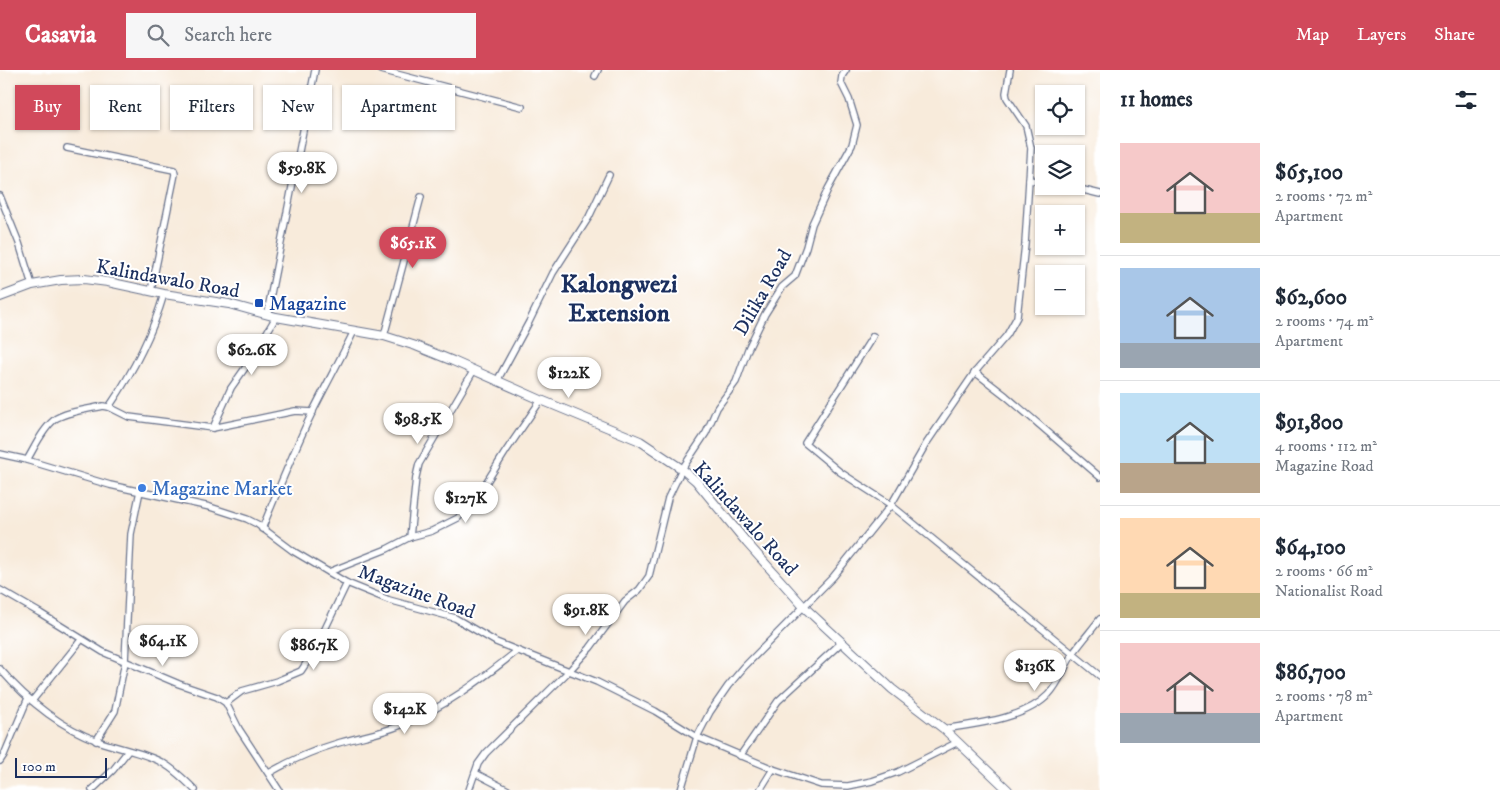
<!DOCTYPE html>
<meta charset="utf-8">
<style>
body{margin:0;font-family:"IM FELL DW Pica",serif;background:#f6f6f7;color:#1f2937;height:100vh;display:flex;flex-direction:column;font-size:19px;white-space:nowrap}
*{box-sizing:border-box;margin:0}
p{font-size:16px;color:#747a83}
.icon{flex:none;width:28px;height:28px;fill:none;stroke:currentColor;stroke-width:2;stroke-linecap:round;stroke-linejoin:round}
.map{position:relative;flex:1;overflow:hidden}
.side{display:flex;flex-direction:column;background:#fff;width:400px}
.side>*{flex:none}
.guide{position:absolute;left:15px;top:15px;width:475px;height:45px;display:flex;gap:10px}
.tools{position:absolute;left:1035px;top:15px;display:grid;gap:10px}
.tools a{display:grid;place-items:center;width:50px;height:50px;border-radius:0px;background:#fff;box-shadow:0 1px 4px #0004;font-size:25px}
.scale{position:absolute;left:15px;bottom:12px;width:92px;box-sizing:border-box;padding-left:5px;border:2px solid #1b2f5e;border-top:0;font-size:14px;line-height:18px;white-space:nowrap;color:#1b2f5e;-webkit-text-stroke:4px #fff;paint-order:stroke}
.price{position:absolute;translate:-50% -42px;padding:0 11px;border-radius:18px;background:#fff;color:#222;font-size:16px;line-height:32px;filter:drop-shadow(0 1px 2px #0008)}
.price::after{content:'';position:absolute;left:50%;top:30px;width:15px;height:11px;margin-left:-8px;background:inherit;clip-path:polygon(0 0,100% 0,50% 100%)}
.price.current{background:#d1495b;color:#fff}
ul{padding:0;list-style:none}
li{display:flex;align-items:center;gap:15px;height:125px;padding:0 20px}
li+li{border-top:1px solid #e0e1e3}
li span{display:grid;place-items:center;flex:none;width:140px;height:100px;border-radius:0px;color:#555}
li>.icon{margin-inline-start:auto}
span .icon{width:60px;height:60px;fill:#fffc;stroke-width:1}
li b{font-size:21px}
h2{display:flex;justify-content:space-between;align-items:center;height:60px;padding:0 20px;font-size:21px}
.tag{padding:0 18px;border-radius:0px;background:#fff;box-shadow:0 1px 4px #0004;font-size:18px;line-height:45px}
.tag.current{background:#d1495b;color:#fff}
header{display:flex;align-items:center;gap:30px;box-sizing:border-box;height:70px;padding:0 25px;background:#d1495b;color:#fff}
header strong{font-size:24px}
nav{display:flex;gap:28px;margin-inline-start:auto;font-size:18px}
.search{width:350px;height:45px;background:#f6f6f7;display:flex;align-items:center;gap:12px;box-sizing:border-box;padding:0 18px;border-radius:0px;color:#747a83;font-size:19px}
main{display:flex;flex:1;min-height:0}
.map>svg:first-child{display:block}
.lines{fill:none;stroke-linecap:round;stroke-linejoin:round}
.street-casing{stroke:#68718a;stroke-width:8}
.secondary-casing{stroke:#68718a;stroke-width:10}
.street{stroke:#fff;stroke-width:5.5}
.secondary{stroke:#fff;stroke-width:8}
.transit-dot{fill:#1a4fb4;stroke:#fff;stroke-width:2}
.shop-dot{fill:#3f7fe0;stroke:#fff;stroke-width:2}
.labels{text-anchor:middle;stroke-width:4;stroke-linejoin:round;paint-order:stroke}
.street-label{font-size:20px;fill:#1b2f5e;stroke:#fff}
.transit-label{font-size:20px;fill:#164399;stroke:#fff;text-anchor:start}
.shop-label{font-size:20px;fill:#366cbe;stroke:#fff;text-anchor:start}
.district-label{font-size:25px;font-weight:bold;fill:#1b2f5e;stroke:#fff}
</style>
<header>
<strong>Casavia</strong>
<div class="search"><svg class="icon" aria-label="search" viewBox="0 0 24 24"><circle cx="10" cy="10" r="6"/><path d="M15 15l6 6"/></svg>Search here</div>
<nav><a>Map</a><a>Layers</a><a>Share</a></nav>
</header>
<main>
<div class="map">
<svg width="1100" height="720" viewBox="0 0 1100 720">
<rect width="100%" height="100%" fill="#fff"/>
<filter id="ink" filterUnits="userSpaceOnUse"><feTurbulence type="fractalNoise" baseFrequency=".02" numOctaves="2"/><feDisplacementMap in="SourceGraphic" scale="10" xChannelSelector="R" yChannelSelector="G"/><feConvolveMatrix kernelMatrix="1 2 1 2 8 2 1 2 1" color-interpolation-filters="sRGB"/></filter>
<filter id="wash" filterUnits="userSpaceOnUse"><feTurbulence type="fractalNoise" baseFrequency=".0096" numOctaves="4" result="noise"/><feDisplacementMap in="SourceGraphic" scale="20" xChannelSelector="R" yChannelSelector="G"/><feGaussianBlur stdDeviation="1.12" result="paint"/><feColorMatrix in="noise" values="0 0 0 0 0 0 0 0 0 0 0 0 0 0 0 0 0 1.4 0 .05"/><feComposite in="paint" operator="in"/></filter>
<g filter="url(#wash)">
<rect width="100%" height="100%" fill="#f8ebdb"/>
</g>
<g filter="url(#ink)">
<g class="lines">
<g class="street-casing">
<g id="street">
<path d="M381 0 522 37"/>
<path d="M595 6 598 0"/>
<path d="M67 78 174 100 175 104 151 221"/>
<path d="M1029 110 1044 112"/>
<path d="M1067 116 1100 124"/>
<path d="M0 126 19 173 32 215"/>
<path d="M267 244 315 0"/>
<path d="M384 266 421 127"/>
<path d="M873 266 805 373 840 402 891 435 1100 606"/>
<path d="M975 302 1006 326 1100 407"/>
<path d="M497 311 529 252 553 203 589 147 609 105"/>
<path d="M109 337C133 302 152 265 164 224"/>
<path d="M213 358 231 318 250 291 276 247"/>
<path d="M0 384 23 389 110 415 210 437 247 449 257 454 293 481 347 513 389 530 455 548 496 572 597 612 655 641 697 667 773 699 821 715 848 716 872 711 898 702 958 672"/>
<path d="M27 390C35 377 42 360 54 350 64 342 90 339 103 336L109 337 129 347 213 358 295 341 313 342"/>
<path d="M262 459C278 420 294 380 312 343 326 315 341 288 354 261"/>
<path d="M410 467 416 407 419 394 474 300"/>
<path d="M329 502 387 479 410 467 432 461 458 448 484 416 506 381 541 330"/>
<path d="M0 520 40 543 103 582 179 614 217 627 226 633 239 659 279 720"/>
<path d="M0 599C26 629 60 657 98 671 119 679 144 682 163 693 175 700 185 710 195 720"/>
<path d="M32 631 81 570"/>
<path d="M226 633 242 621 277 611 301 601 315 580 347 513"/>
<path d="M944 659C975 654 1025 649 1048 625 1059 614 1064 598 1072 585 1080 573 1091 561 1100 549"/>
<path d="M96 671 115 641 125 592 131 464 140 421"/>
<path d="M740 686 778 631 842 572"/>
<path d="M0 691 4 685 28 628"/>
<path d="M269 703C290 691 311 681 335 674 357 667 380 664 401 655 444 638 482 609 517 581"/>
<path d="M475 703 508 720"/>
<path d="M92 720 113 700 128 681"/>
<path d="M469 720 478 694 486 683 569 601 590 578 625 531 639 520 649 506 668 428 682 399 706 363 717 338 736 312 748 279 765 244 782 217 795 206 806 177 812 154 828 119 852 75 857 55 849 29 841 13 842 6 846 0"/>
<path d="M681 720 697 667 710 642 728 616 744 597 833 507 891 435 926 374 975 302 1007 265 1017 247 1025 174 1031 78 1026 56 1007 28 1006 23 1010 0"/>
<path d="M760 720 773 699"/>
</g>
</g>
<g class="secondary-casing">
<path id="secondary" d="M0 227 32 215 61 210 84 209 108 212 164 224 229 234 276 247 384 266 416 276 453 291 541 330 640 371 682 399 696 411 747 473 804 537 892 619 944 659 1008 720"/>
</g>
<use href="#street" class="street"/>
<use href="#secondary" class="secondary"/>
</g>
</g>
<rect class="transit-dot" x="254" y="228" width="10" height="10" rx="2.5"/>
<circle class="shop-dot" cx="142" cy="418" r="5"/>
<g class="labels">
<g class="street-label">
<text transform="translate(168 208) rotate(10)" y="7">Kalindawalo Road</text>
<text transform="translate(762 222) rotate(-60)" y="7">Dilika Road</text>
<text transform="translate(746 448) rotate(48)" y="7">Kalindawalo Road</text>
<text transform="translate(417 521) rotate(20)" y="7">Magazine Road</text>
</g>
<g class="transit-label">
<text x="269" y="240">Magazine</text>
</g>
<g class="shop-label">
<text x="152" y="425">Magazine Market</text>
</g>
<g class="district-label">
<text x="619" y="222">Kalongwezi<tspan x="619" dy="29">Extension</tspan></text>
</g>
</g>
</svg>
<div class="tools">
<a><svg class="icon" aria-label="locate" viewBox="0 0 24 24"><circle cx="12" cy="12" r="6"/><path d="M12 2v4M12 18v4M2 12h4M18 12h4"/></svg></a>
<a><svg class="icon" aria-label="layers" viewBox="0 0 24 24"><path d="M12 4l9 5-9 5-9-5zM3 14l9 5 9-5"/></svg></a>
<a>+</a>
<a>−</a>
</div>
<div class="scale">100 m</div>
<b class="price" style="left:302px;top:124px">$59.8K</b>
<b class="price current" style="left:413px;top:199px">$65.1K</b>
<b class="price" style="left:252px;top:306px">$62.6K</b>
<b class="price" style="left:569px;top:329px">$122K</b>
<b class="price" style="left:418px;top:375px">$98.5K</b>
<b class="price" style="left:466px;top:454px">$127K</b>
<b class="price" style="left:586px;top:566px">$91.8K</b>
<b class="price" style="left:163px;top:597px">$64.1K</b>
<b class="price" style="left:314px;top:601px">$86.7K</b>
<b class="price" style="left:1035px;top:622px">$136K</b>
<b class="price" style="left:405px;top:665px">$142K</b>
<div class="guide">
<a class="tag current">Buy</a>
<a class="tag">Rent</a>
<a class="tag">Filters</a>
<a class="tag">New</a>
<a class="tag">Apartment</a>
</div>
</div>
<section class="side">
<h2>11 homes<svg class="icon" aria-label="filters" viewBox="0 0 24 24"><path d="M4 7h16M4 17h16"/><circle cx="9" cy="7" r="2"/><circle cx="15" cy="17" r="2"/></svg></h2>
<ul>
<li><span style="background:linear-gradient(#f6c9c9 70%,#c2b280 0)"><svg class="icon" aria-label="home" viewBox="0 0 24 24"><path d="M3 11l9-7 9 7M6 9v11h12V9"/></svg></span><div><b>$65,100</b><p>2 rooms · 72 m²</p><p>Apartment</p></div></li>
<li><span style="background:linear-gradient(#a9c7e8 75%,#9aa5b1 0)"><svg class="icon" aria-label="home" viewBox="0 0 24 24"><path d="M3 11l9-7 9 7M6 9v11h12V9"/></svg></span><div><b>$62,600</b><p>2 rooms · 74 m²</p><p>Apartment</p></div></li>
<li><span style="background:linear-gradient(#bfe0f5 70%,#b9a48a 0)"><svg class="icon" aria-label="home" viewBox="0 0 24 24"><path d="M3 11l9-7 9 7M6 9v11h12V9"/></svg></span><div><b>$91,800</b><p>4 rooms · 112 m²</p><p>Magazine Road</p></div></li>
<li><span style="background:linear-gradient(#ffd9b3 75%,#c2b280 0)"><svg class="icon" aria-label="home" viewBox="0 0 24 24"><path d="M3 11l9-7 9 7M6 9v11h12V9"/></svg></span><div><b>$64,100</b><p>2 rooms · 66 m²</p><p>Nationalist Road</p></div></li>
<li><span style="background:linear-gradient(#f6c9c9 70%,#9aa5b1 0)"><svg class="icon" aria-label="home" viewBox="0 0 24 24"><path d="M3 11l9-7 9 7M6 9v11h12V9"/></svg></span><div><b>$86,700</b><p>2 rooms · 78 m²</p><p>Apartment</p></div></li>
</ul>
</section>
</main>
